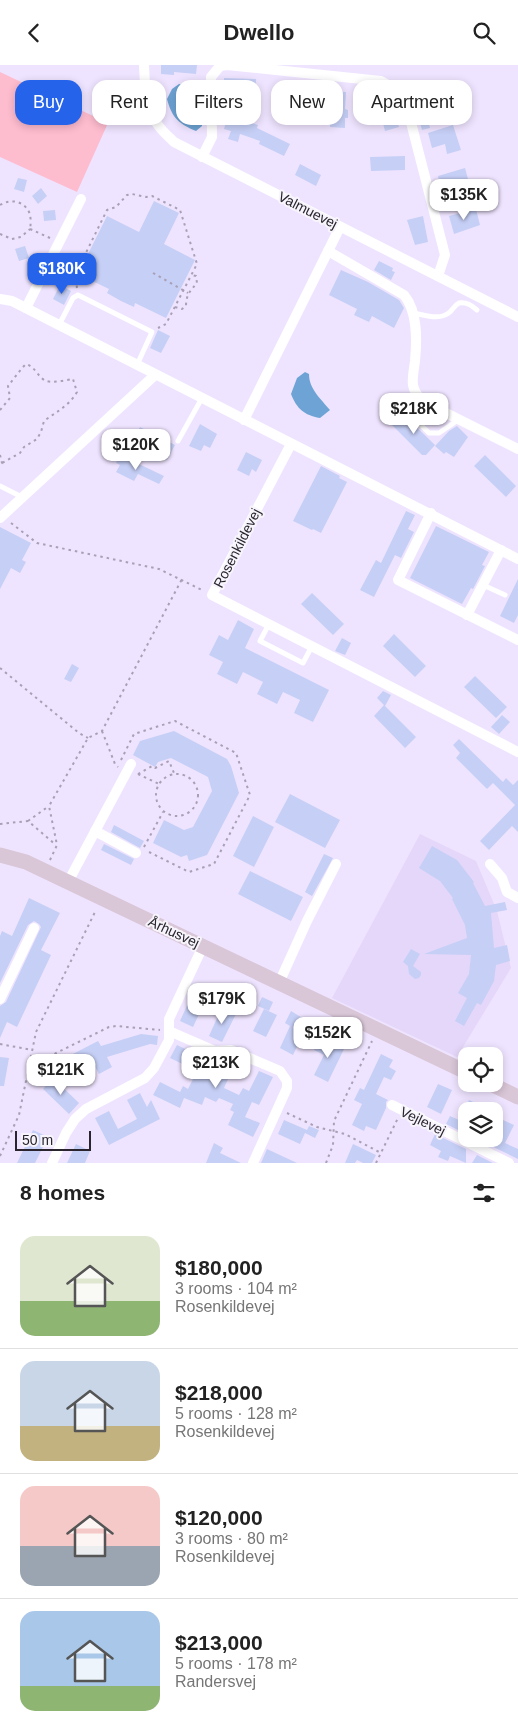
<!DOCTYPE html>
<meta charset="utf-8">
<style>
body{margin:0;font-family:Arial,sans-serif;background:#f6f6f6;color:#222;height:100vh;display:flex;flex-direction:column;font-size:19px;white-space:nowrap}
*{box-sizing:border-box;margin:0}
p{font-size:16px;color:#767676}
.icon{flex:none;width:28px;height:28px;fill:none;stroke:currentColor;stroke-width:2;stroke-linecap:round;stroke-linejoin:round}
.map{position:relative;height:1098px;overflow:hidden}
.details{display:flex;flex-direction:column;background:#fff;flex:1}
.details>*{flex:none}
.top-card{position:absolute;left:15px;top:15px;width:489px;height:45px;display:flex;gap:10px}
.tools{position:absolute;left:458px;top:982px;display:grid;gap:10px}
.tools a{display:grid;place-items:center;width:45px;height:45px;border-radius:10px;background:#fff;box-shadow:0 2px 8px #0003;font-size:25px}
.scale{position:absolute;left:15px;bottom:12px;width:76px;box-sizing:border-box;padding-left:5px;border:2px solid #29242e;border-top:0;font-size:14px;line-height:18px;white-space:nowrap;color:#29242e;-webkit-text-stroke:4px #f7f5fb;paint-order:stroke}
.price{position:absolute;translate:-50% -42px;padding:0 11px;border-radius:10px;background:#fff;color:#222;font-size:16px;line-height:32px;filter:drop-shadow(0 1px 2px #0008)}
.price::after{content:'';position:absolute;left:50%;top:30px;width:15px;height:11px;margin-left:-8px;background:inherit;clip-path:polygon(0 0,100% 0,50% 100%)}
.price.on{background:#2563eb;color:#fff}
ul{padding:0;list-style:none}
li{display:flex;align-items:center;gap:15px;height:125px;padding:0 20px}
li+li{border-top:1px solid #e0e0e0}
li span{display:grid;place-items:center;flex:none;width:140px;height:100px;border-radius:15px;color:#555}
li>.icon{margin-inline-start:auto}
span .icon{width:60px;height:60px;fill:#fffc;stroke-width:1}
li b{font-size:21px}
h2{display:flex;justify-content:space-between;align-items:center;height:60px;padding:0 20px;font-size:21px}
.chip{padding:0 18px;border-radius:15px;background:#fff;box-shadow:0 2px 8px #0003;font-size:18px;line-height:45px}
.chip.on{background:#2563eb;color:#fff}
header{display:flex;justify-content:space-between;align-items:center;height:65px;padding:0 20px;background:#fff;font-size:22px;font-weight:600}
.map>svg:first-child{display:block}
.built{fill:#e5d7f9}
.green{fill:#febccf}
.water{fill:#6ea4d5}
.building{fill:#c6cff6}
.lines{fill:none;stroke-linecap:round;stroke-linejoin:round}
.path{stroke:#a9a0b5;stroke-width:2;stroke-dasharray:2.5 4;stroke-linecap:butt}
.lane{stroke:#fff;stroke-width:5}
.street{stroke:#fff;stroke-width:10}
.secondary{stroke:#d9c6d7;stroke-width:15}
.labels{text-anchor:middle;stroke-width:4;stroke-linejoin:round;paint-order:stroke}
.street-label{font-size:14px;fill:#29242e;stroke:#f7f5fb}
</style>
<header><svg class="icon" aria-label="back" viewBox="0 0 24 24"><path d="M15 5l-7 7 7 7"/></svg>Dwello<svg class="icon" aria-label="search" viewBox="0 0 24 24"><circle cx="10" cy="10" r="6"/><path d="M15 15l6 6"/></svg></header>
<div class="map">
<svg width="518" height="1098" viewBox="0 0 518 1098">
<rect width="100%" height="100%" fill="#efe4ff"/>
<path class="built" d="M420 769 476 796 497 846 511 903 457 992 332 933Z"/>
<path class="green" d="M0 7 108 58 77 127 0 92Z"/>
<g class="water">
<path d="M179 19C200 20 204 43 202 61L196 66C179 59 172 53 167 34L172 24Z"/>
<path d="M305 307 309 309C309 324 321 334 330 345L320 353C304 350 297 344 291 329L297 313Z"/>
</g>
<g class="building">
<path d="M161 0H197L196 9 174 7V10L161 9Z"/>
<path d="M224 13 256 14 255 39 246 38V27L224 26Z"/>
<path d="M439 19 442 31 432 34 434 39 419 43 414 25Z"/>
<path d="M297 21 311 22V40H313V49H310V58H295Z"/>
<path d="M332 26 346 27 345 44 348 45V53H345V63L330 62Z"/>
<path d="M386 32 387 36 391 35 399 62 385 66 380 46 371 49 368 36Z"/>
<path d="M425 45 430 63 422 65 417 47Z"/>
<path d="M228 50 258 60 257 63 290 79 284 91 259 79 260 76 240 69 238 77 228 74 231 66 224 64Z"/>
<path d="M453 60 461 85 447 89 445 79 432 83 428 68Z"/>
<path d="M405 91V105L371 106 370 92Z"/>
<path d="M300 99 321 110 316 121 295 110Z"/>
<path d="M465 103 471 125 459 128 457 120 441 125 438 111Z"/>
<path d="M18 113 27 115 24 127 14 124Z"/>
<path d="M41 123 47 131 38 139 32 131Z"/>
<path d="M154 136 179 148 164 179 195 195 166 253 135 238 134 242 121 236 107 228 109 224 78 209 107 151 139 167Z"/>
<path d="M476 144 480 160 454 169 449 151Z"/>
<path d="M55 145 56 155 44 156 43 146Z"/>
<path d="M423 151 428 177 415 180 407 155Z"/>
<path d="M25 181 29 193 19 196 15 184Z"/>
<path d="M379 196 393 203 392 206 395 207 391 215 374 205Z"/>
<path d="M341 205 368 217 399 235 404 243 394 263 372 251 369 257 354 250 357 244 329 230Z"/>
<path d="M60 220 71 226 64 240 53 234Z"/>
<path d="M158 265 170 271 161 288 150 283Z"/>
<path d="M403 349 435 380 426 390H422L392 360Z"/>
<path d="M200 359 217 369 210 383 204 380 201 386 189 381Z"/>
<path d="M457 361 468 372 454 392 446 387 444 389 435 381 449 366Z"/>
<path d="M140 362 175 380 167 395 132 377Z"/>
<path d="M246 387 262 395 256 407 252 404 249 411 237 405Z"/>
<path d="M120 390 164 411 159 419 138 409 134 416 116 407 120 400 116 398Z"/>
<path d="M485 390 516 421 506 432 474 401Z"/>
<path d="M321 401 340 411 339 413 347 417 321 468 313 464 312 465 293 456Z"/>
<path d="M406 446 415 450 408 464 414 467 401 493 395 490 374 532 360 525 376 495 381 498Z"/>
<path d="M436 461 489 487 482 500 485 501 473 524 471 523 462 539 410 513Z"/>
<path d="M0 462 31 478 22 495 26 497 20 508 11 503 0 524Z"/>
<path d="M518 514V550L514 558 500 551Z"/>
<path d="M312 528 344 559 333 570 301 539Z"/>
<path d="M238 555 254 564 245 583 329 625 313 657 294 648 300 635 283 627 277 639 257 629 263 617 243 607 237 619 217 609 223 597 209 590 219 570 228 575Z"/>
<path d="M394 569 426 601 415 612 383 581Z"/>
<path d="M342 573 351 578 345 590 335 586Z"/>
<path d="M72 599 79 603 71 617 64 614Z"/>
<path d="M475 611 507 642 496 653 464 622Z"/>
<path d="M383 626 391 630 385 641 416 672 405 683 374 651 384 640 377 633Z"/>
<path d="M502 650 510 657 499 669 491 662Z"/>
<path d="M174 666 227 694 231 701 239 728 207 790 189 796 187 790 181 792 153 778 164 755 184 765 193 762 212 726 208 712 171 693 158 697 155 702 133 690 140 676Z"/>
<path d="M459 674 503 717 506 713 513 720 518 715V767L512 761 489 785 480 776 515 740 493 718 487 724 456 693 460 688 453 680Z"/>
<path d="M290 729 340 755 325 783 275 757Z"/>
<path d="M253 751 274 762 254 802 233 791Z"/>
<path d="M114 760 144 776 140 783 111 767Z"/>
<path d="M104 779 134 794 131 800 101 785Z"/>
<path d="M432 781 457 795 474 817 473 818 485 841 505 837 507 845 491 848 494 883 507 880 510 896 496 900 494 916 481 940 477 938 464 961 455 956 467 933 458 928 469 909 471 890 424 889 467 873 465 860 452 834 453 833 440 816 419 803Z"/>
<path d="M324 789 333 793 312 831 305 827Z"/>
<path d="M250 806 303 832 291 856 238 829Z"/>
<path d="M29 833 60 848 41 885 51 890 17 962 7 957 0 973V941L6 937 41 862 39 859 34 856 28 860 0 918V871L2 866 12 871Z"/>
<path d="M411 884 420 889 413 901 421 907V910L419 913 415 914 409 909 408 901 403 897Z"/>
<path d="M195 923 208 930 193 962 180 956Z"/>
<path d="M262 932 273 937 269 946 258 941Z"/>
<path d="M222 942 236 949 222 977 209 971Z"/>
<path d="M264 944 277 950 266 972 253 966Z"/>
<path d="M291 946 309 957 293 990 280 983 290 961 285 958Z"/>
<path d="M141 969 158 971 157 980 150 979 107 992 112 1002 99 1009 92 996 74 1005 67 992 98 976 101 981Z"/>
<path d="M320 973 344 984 328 1017 314 1010 324 990 314 985Z"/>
<path d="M177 980 218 1000 220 997 233 1003 224 1023 239 1030 243 1023 249 1026 259 1006 273 1012 259 1040 252 1037 245 1052 260 1058 253 1072 228 1060 234 1047 230 1045 233 1039 219 1033 216 1037 205 1032 202 1040 184 1033 180 1043 153 1030 160 1017 180 1027 183 1021 188 1024 197 1006 170 993Z"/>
<path d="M381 989 393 995 389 1002 396 1006 391 1015 384 1012 376 1029 388 1035 386 1037V1043L376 1065 366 1061 364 1066 352 1060 362 1039 354 1035 360 1023 364 1025Z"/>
<path d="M0 992 9 993 4 1021H0Z"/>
<path d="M53 1013 79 1038 69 1049 43 1024Z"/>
<path d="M438 1019 452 1025 441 1049 427 1042Z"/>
<path d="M140 1028 147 1042 151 1035 160 1054 109 1080 95 1053 109 1046 118 1064 137 1054 127 1035Z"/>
<path d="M469 1035 493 1046H466V1069L446 1059 450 1051 459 1055Z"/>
<path d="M499 1053 514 1060 505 1078 518 1084V1094L483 1077 484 1074H494V1064Z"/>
<path d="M284 1055 307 1065 309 1061 319 1065 315 1073 305 1068 300 1079 278 1069Z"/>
<path d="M33 1065 48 1072 35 1098H17Z"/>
<path d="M435 1069 466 1084V1098L450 1091 448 1096 438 1092 441 1086 430 1080Z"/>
<path d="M214 1078 223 1083 220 1088 241 1098H206Z"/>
<path d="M76 1079 90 1086 85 1098H67Z"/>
<path d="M353 1079 376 1090 372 1098H363L357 1095 355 1098H345Z"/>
<path d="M267 1084 297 1098H261Z"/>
<path d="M477 1090 493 1098H472Z"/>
</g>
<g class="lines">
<g class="path">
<path d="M0 140C10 134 23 135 29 147 31 151 31 159 30 164"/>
<path d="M30 164 50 173"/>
<path d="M0 169 12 174 21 172 30 164"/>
<path d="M153 208 188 228"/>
<path d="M77 223 75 210 107 145 116 142 127 130 132 129 146 132 152 131 180 145 197 199 166 259 158 263"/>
<path d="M175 242 182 244 186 241C186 230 190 226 197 218L196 211 192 210"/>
<path d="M0 345 10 333 8 321 22 303 26 299C35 302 37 310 44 315 51 319 65 315 73 314L77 327C69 341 56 347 44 356L41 367 37 374 24 382 20 388 2 398"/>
<path d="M0 390 2 398 0 400"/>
<path d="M11 458 37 478 159 504 204 526"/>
<path d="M0 603 79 668 88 673"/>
<path d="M102 666 115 699 118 702"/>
<path d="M121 695 134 669 175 656 236 688 250 730 214 799 189 807 147 786"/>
<circle cx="177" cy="730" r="21"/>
<path d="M138 709 152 701 155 703 169 696 174 708"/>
<path d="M138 709 159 719"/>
<path d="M28 756 49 741"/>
<path d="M0 759 28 756 56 780"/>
<path d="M144 782 163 747"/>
<path d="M50 795 57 780 49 741 88 673 102 666 182 514"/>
<path d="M0 979 32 985"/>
<path d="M30 997 44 994 109 962 116 961 160 965"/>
<path d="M468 1019 479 1024"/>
<path d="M287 1048 317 1062 345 1069 381 1088"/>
<path d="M0 1091 19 1050 36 967 96 845"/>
<path d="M326 1098 333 1080 334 1056 372 976"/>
<path d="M376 1098 398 1053"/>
</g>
<g class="lane">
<path d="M413 248C425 250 440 256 450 247 453 244 455 240 459 238 467 237 471 240 477 245"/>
<path d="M59 260 73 233 78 230 152 267 137 300"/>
<path d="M422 336 413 352 429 368H439L458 355"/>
<path d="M178 376 202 333"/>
<path d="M0 421 22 432"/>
<path d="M483 520 505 530"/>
<path d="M269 559 260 576 303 598 312 581"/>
</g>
<g class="street">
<path d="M144 0C145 21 145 43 158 60 162 66 169 72 174 77L518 252"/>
<path d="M202 92 212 72 211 12 220 1 227 0 381 16 397 25 405 34 445 190 438 211"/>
<path d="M328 186 404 230C418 247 417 275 415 296 414 304 412 313 413 320 414 327 418 331 422 336L518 384"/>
<path d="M0 234 12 236 518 494"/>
<path d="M26 243 81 134"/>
<path d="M244 355 340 162"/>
<path d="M291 379 212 530 518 687"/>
<path d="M431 448 398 515 518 575"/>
<path d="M0 453 155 310"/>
<path d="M467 550 501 485"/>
<path d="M95 766 136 788"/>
<path d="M490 799 502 813 507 827 518 833"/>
<path d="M68 817 131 699"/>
<path d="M279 918 307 856 336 799"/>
<path d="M0 934 34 863"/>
<path d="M169 966 215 986 231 985 280 1006 287 1016V1023L253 1098"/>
<path d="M392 1040 509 1098"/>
<path d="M52 1098 66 1068 75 1054 86 1044 145 1013 154 1003 169 975V954L203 881"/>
</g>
<g class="secondary">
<path d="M0 790 26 797 466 1007"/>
<path d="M491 1019 518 1032"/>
</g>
</g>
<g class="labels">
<g class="street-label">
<text transform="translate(308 145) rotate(27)" y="5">Valmuevej</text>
<text transform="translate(237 483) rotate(-63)" y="5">Rosenkildevej</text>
<text transform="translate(174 867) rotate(25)" y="5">Århusvej</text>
<text transform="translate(423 1056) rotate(26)" y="5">Vejlevej</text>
</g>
</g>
</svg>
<div class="tools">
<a><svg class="icon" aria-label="locate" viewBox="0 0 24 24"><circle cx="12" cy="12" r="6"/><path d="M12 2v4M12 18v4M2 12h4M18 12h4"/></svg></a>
<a><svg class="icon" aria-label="layers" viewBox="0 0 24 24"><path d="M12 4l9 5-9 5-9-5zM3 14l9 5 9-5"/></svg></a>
</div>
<div class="scale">50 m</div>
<b class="price" style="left:464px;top:156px">$135K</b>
<b class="price on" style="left:62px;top:230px">$180K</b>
<b class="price" style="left:414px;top:370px">$218K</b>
<b class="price" style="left:136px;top:406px">$120K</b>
<b class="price" style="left:222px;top:960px">$179K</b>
<b class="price" style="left:328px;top:994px">$152K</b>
<b class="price" style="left:216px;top:1024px">$213K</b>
<b class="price" style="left:61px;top:1031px">$121K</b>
<div class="top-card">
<a class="chip on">Buy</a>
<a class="chip">Rent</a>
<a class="chip">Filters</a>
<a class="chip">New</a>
<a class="chip">Apartment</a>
</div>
</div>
<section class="details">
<h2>8 homes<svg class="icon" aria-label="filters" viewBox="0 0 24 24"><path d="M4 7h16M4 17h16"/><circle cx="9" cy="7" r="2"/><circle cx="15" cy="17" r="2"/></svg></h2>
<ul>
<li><span style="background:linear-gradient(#dfe7d0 65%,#8fb573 0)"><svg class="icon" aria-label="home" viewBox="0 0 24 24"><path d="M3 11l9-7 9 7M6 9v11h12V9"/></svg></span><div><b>$180,000</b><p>3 rooms · 104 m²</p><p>Rosenkildevej</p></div></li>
<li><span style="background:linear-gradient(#c9d6e8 65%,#c2b280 0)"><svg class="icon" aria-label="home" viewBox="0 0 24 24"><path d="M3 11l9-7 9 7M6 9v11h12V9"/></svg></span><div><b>$218,000</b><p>5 rooms · 128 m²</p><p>Rosenkildevej</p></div></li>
<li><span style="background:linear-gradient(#f6c9c9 60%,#9aa5b1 0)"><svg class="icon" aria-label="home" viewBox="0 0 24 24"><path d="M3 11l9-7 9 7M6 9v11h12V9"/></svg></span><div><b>$120,000</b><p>3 rooms · 80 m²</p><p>Rosenkildevej</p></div></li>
<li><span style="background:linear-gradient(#a9c7e8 75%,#8fb573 0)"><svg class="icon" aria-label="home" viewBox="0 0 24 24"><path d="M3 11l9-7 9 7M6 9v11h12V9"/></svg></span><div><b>$213,000</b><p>5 rooms · 178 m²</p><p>Randersvej</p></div></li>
</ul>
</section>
